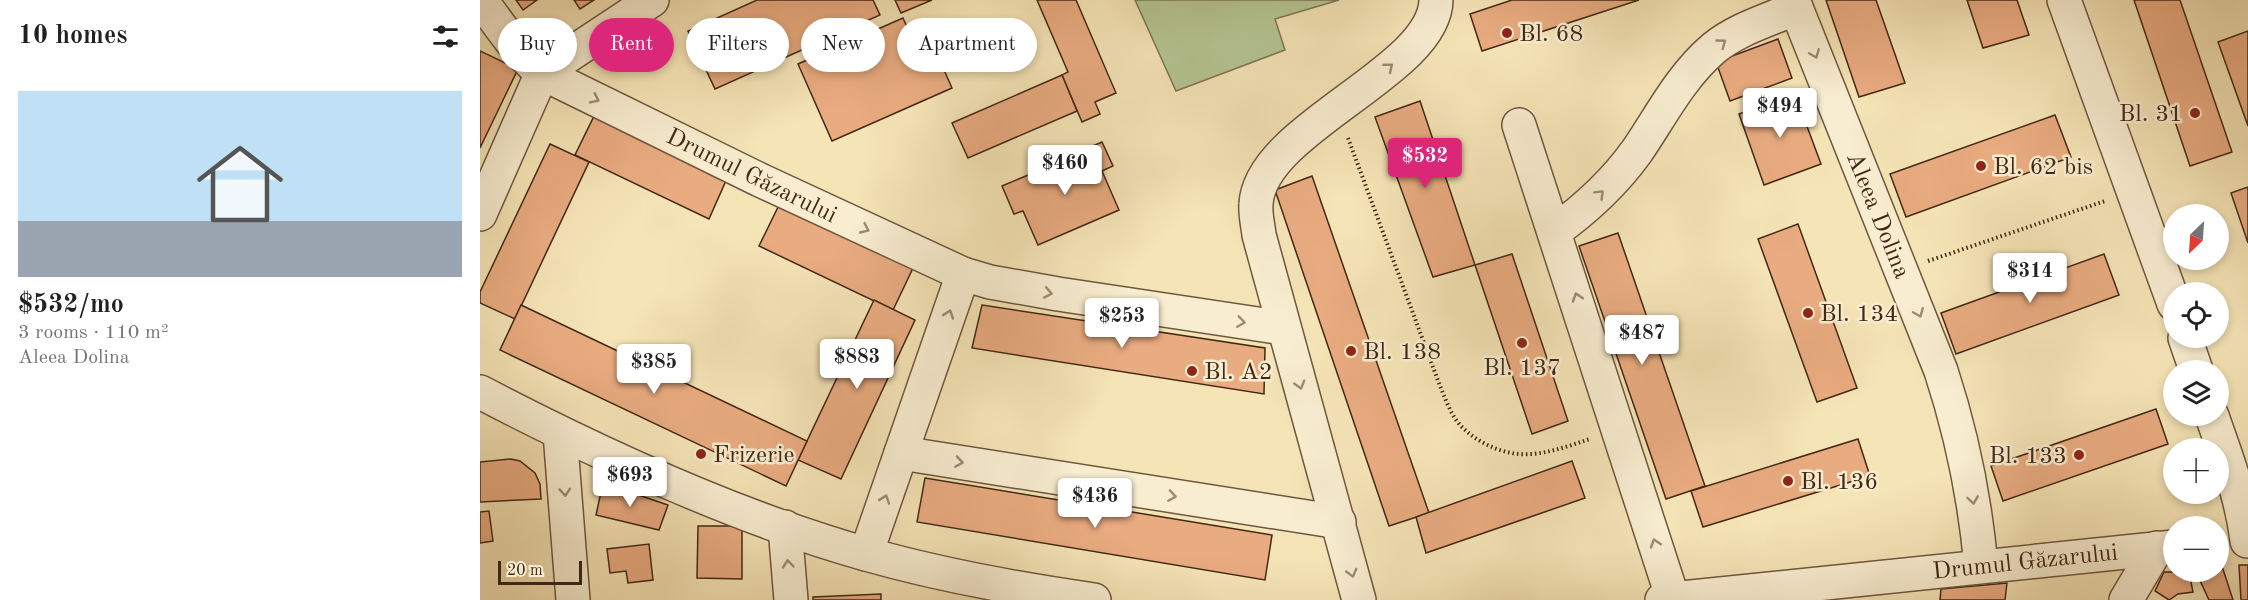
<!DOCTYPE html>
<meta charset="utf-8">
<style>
body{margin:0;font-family:"Old Standard TT",serif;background:#f2f2f2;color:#202124;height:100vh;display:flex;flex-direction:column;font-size:22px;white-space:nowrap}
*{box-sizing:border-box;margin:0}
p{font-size:20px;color:#757577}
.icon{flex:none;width:33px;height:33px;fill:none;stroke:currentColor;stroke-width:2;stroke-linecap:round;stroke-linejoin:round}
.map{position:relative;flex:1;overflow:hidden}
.panel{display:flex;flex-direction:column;background:#fff;width:480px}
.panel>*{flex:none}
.guide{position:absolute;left:18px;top:18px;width:570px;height:54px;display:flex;gap:12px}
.needle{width:39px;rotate:205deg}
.buttons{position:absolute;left:1683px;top:204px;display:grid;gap:12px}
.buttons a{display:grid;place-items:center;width:66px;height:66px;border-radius:50%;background:#fff;box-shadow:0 3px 9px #0003;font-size:30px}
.scale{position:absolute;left:18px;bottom:15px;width:84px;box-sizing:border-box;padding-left:6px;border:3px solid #422816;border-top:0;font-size:16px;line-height:21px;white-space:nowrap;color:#422816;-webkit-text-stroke:4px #f8edd0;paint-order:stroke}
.price{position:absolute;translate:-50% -51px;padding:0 14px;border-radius:6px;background:#fff;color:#222;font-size:20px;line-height:39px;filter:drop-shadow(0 2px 3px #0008)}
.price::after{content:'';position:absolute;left:50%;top:36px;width:18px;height:14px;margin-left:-9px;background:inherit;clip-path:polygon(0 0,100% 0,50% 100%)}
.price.on{background:#db2777;color:#fff}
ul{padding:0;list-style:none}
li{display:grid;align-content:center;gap:12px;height:318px;padding:0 18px}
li+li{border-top:2px solid #e0e0e0}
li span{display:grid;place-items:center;height:186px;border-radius:0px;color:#555}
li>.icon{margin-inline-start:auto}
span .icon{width:108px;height:108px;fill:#fffc;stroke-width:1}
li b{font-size:26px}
h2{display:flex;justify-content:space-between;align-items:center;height:72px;padding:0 18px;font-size:26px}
.chip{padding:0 21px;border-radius:27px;background:#fff;box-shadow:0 3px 9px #0003;font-size:21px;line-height:54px}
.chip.on{background:#db2777;color:#fff}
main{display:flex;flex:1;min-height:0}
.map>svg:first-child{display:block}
.green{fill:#b5c593;stroke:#7c7654;stroke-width:1.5}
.building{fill:#e9ab80;stroke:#422816;stroke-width:1.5}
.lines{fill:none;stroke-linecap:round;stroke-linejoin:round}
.minor-casing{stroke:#6f573e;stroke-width:36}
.path{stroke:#422816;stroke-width:4;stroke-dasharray:1.5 3;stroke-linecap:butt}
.minor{stroke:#f8edd0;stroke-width:33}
.oneway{stroke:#9d8a73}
.poi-dot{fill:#8f2418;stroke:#f8edd0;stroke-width:2}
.labels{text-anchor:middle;stroke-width:5;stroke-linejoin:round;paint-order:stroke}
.poi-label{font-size:24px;fill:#422816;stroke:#f8edd0;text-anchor:start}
.street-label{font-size:24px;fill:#422816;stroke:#f8edd0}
</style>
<main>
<section class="panel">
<h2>10 homes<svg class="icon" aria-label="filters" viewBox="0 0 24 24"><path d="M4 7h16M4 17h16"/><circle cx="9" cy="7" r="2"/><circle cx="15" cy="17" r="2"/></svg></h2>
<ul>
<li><span style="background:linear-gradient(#bfe0f5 70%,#9aa5b1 0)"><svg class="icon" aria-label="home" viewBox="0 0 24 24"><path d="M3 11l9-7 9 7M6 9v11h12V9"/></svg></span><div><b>$532/mo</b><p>3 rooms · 110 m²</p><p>Aleea Dolina</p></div></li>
</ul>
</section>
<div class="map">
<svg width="1768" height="600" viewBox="0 0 1768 600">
<rect width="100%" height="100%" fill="#f5e4b6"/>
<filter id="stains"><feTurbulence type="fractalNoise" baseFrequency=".00333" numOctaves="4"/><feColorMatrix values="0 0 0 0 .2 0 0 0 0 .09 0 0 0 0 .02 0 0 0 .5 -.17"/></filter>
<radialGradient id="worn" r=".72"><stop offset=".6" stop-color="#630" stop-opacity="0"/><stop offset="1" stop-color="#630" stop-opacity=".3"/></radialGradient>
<path class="green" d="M655 0H859L795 19 805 50 696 91Z"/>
<g class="building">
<path d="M36 0H57L43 10Z"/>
<path d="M94 0H114L100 9Z"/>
<path d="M277 0H393L400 15 235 89 208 31Z"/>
<path d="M415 0H452L421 13Z"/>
<path d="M557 0H596L636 93 615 102 620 114 602 122 582 75 588 72Z"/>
<path d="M1032 0H1159L1002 51 990 14Z"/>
<path d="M1346 0H1396L1425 83 1379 97Z"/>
<path d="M1487 0H1537L1549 35 1503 48Z"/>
<path d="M1654 0H1700L1752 152 1710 166Z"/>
<path d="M423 18 427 27 442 20 472 88 352 141 318 64Z"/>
<path d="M1768 31V126L1738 42Z"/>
<path d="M1298 39 1312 78 1250 101 1236 62Z"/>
<path d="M0 51 38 69 0 148Z"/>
<path d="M582 75 597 111 488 158 472 123Z"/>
<path d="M1315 94 1341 164 1284 185 1259 114Z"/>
<path d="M940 101 995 265 953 277 895 117Z"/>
<path d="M116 112 248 176 229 219 95 155Z"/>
<path d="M1575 115 1591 157 1426 217 1410 174Z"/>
<path d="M622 142 633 166 622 171 639 210 558 245 543 211 534 214 522 186 560 170 565 180 590 169 585 158Z"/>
<path d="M70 144 109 162 35 319 0 303V292Z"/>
<path d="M832 176 949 513 909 526 795 190Z"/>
<path d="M1768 187V243L1751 193Z"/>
<path d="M300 203 433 268 413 310 279 246Z"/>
<path d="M1318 224 1377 388 1337 402 1278 239Z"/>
<path d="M1138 233 1225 486 1186 499 1099 246Z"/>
<path d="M1032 254 1088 421 1052 434 995 265Z"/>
<path d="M1624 254 1639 295 1476 354 1461 313Z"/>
<path d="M394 300 435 320 361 479 318 460Z"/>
<path d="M41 305 327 441 306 486 20 350Z"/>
<path d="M502 305 785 348 784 394 492 348Z"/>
<path d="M1676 409 1688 444 1523 501 1511 466Z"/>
<path d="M1378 439 1390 476 1223 527 1211 491Z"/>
<path d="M31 459 40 461 55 473 60 484 61 499 0 502V462Z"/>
<path d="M1092 461 1105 498 946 553 936 517Z"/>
<path d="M445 478 792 535 785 580 437 522Z"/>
<path d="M123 483 188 505 179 530 116 515Z"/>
<path d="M9 511 13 541 0 543V512Z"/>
<path d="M218 526H262V579L217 578Z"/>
<path d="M169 544 173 580 148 583 146 571 130 573 127 549Z"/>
<path d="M1759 565H1768V600H1761Z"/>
<path d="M1738 566H1742L1753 600H1729L1716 572H1738Z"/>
<path d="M1684 572H1709L1713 592 1698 594 1689 600 1675 591Z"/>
<path d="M1527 583 1525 600H1460L1461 589Z"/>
<path d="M401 594V600H333V597Z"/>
</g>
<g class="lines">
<g class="minor-casing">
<g id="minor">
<path d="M1 0C20 26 37 52 62 73L280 180 483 274 510 282 578 294 804 328"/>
<path d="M1313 0 1461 371C1482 435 1495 499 1501 566"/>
<path d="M1584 0 1694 304"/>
<path d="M1039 125 1193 599"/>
<path d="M0 214 62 73 172 0"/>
<path d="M1075 231C1107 208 1134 183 1157 151 1181 116 1200 77 1234 48 1257 29 1289 20 1316 8"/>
<path d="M1705 338 1716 370"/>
<path d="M0 392C121 455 255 517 386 554 460 575 537 589 614 600"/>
<path d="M1732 416C1746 457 1762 497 1767 541"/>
<path d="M80 433 93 600"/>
<path d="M421 453 859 522"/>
<path d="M305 527 311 600"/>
<path d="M386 554 483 274"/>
<path d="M879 600 779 235C778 225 775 214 776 204 780 128 955 72 956 0"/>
<path d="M1182 600 1694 547"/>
<path d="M1646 600 1677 548"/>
</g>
</g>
<g class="path">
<path d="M868 138 960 386C966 400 971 416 982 427 999 444 1026 456 1050 454 1071 453 1091 445 1110 439"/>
<path d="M1448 261 1625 201"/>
</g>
<use href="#minor" class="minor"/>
</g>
<defs><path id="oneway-chevron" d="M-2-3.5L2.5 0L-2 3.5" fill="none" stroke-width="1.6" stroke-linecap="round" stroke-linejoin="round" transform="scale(1.5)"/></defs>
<g class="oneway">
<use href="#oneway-chevron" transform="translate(1242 43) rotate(-36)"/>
<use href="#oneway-chevron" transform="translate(1335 54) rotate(68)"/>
<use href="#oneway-chevron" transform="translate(909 67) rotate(-39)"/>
<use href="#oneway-chevron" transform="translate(115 99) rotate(26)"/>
<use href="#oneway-chevron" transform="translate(1120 194) rotate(-45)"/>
<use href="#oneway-chevron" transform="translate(385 229) rotate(25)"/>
<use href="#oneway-chevron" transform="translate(568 293) rotate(11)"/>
<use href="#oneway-chevron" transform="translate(1097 297) rotate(-108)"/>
<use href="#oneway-chevron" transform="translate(1439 313) rotate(68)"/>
<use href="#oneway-chevron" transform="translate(469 314) rotate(-71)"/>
<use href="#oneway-chevron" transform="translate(761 322) rotate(8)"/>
<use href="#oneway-chevron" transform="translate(820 385) rotate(74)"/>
<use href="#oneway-chevron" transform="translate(479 462) rotate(9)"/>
<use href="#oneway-chevron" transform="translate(85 492) rotate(86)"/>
<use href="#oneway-chevron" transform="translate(692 496) rotate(9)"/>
<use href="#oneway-chevron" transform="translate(405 499) rotate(-71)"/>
<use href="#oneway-chevron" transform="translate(1493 500) rotate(82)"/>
<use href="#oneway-chevron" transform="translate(1175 543) rotate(-108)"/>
<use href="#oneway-chevron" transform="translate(308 564) rotate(-95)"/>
<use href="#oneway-chevron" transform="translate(872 573) rotate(75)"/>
</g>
<g class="poi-dot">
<circle cx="1027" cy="33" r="6"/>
<circle cx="1715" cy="113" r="6"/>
<circle cx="1501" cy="166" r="6"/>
<circle cx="1328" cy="313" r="6"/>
<circle cx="1042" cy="343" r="6"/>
<circle cx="871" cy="351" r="6"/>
<circle cx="712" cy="371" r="6"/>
<circle cx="221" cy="454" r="6"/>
<circle cx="1599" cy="455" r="6"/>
<circle cx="1308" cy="481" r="6"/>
</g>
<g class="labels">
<g class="poi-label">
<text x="1039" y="41">Bl. 68</text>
<text x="1703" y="121" text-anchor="end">Bl. 31</text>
<text x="1513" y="174">Bl. 62 bis</text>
<text x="1340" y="321">Bl. 134</text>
<text x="883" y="359">Bl. 138</text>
<text x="1042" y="375" text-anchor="middle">Bl. 137</text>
<text x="724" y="379">Bl. A2</text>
<text x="233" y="462">Frizerie</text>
<text x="1587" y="463" text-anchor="end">Bl. 133</text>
<text x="1320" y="489">Bl. 136</text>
</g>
<g class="street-label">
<text transform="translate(272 175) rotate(26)" y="8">Drumul Găzarului</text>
<text transform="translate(1399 215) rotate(68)" y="8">Aleea Dolina</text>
<text transform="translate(1545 561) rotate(-6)" y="8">Drumul Găzarului</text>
</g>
</g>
<rect width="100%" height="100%" filter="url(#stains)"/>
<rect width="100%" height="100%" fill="url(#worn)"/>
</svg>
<div class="buttons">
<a><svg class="needle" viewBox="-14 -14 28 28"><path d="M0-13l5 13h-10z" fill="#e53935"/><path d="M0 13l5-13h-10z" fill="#757577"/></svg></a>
<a><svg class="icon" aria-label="locate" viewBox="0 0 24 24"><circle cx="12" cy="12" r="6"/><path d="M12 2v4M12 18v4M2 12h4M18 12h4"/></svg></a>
<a><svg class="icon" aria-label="layers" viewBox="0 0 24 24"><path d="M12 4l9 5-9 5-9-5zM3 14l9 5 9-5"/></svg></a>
<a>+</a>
<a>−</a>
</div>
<div class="scale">20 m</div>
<b class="price" style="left:1300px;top:139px">$494</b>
<b class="price on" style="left:945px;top:189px">$532</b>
<b class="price" style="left:585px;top:196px">$460</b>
<b class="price" style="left:1550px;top:304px">$314</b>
<b class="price" style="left:642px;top:349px">$253</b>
<b class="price" style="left:1162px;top:366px">$487</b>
<b class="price" style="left:377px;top:390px">$883</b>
<b class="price" style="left:174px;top:395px">$385</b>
<b class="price" style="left:150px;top:508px">$693</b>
<b class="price" style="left:615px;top:529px">$436</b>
<div class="guide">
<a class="chip">Buy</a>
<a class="chip on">Rent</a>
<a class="chip">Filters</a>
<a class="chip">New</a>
<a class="chip">Apartment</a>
</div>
</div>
</main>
